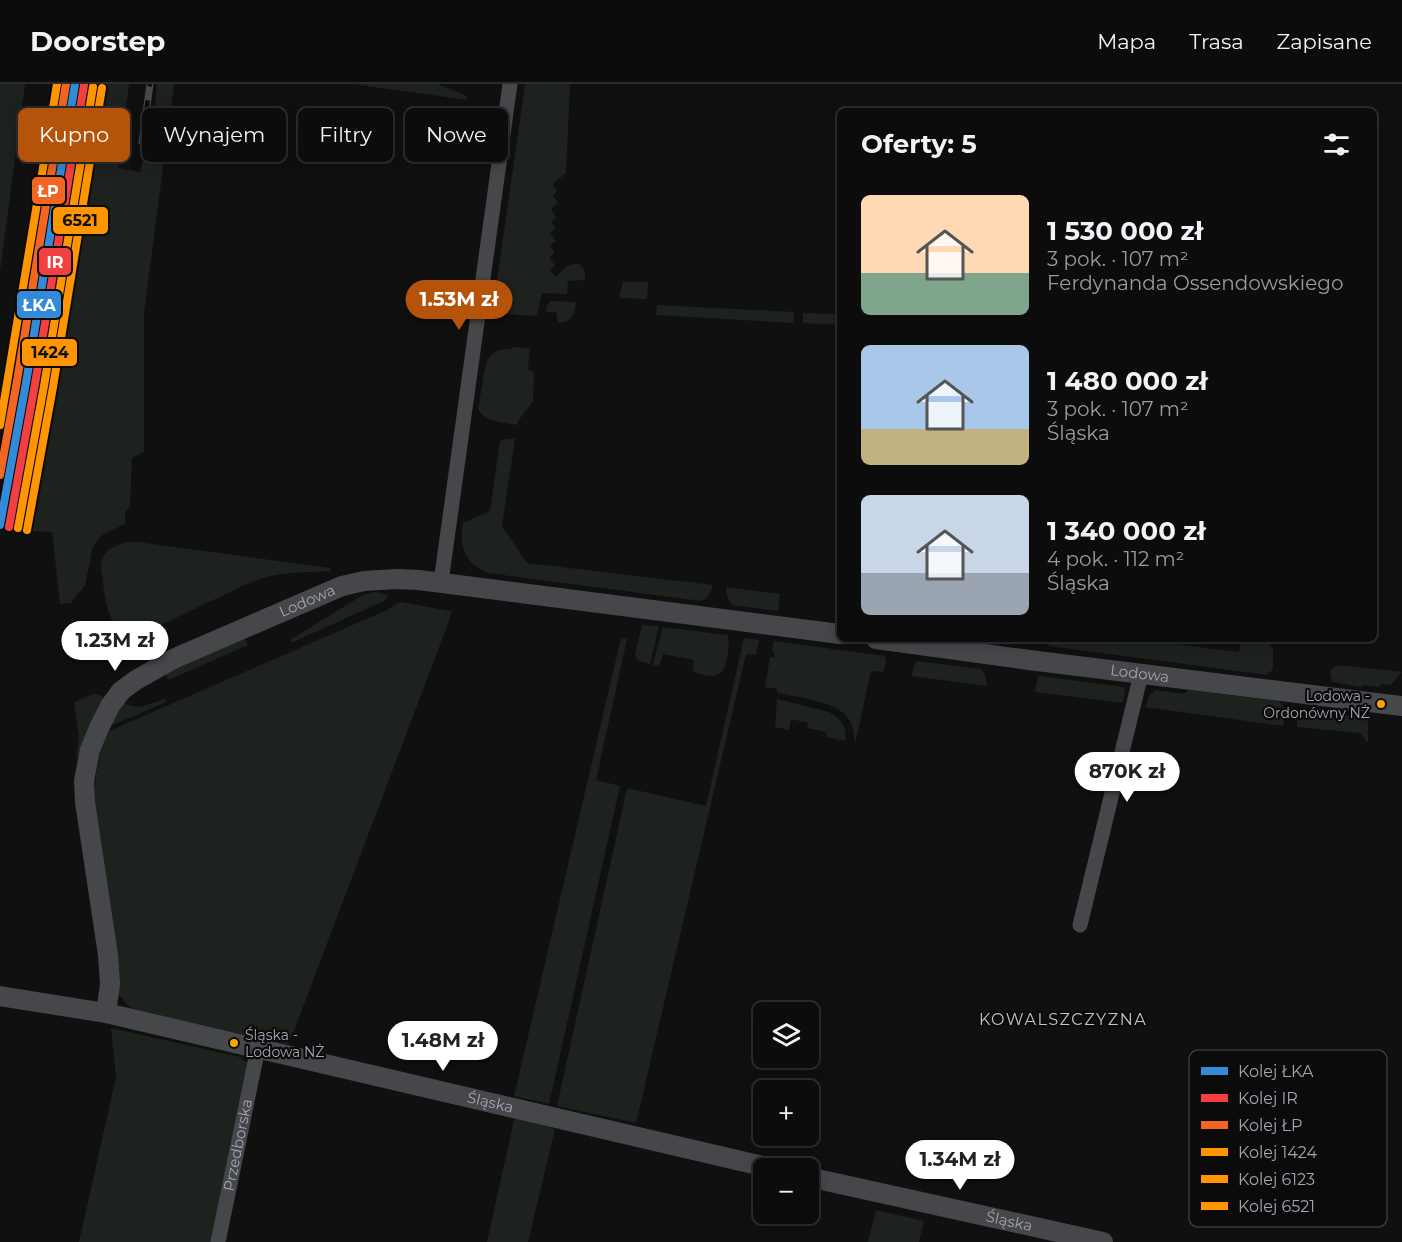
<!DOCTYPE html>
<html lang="pl">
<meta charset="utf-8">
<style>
body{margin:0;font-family:Montserrat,sans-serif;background:#1a1a1b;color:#f1f3f6;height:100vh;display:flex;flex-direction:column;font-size:22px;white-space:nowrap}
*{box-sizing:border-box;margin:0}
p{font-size:20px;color:#9a9b9d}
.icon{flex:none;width:33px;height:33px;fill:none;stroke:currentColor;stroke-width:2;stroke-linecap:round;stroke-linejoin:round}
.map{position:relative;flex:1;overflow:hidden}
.side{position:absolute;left:837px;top:24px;width:540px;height:534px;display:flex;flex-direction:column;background:#0c0c0d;border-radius:9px;box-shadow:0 3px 15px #0003,0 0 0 2px #2c2c2e}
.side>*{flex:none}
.banner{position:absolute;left:18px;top:24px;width:570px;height:54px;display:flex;gap:12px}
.controls{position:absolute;left:753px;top:918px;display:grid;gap:12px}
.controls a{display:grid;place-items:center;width:66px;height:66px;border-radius:9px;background:#0c0c0d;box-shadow:0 3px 15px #0003,0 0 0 2px #2c2c2e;font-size:30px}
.price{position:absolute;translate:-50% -51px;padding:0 14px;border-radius:21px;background:#fff;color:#222;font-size:20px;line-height:39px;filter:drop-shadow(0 2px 3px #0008)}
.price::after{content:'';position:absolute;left:50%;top:36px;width:18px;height:14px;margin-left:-9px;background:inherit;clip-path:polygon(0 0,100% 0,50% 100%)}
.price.selected{background:#b45309;color:#fff}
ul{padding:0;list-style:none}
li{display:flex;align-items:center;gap:18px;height:150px;padding:0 24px}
li span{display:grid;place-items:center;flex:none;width:168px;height:120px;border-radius:9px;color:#555}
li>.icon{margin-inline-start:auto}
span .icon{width:72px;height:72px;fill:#fffc;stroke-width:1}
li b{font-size:26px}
h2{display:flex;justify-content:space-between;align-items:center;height:72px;padding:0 24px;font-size:26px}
.pill{padding:0 21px;border-radius:9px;background:#0c0c0d;box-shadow:0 3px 15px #0003,0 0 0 2px #2c2c2e;font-size:21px;line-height:54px}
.pill.selected{background:#b45309;color:#fff}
header{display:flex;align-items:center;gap:36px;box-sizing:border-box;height:84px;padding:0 30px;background:#0c0c0d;border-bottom:2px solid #2c2c2e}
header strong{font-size:28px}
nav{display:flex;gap:33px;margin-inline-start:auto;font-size:21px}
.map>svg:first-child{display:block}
.green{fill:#1d221e}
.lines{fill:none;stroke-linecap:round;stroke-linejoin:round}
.minor{stroke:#46474a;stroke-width:15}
.tertiary{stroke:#46474a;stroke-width:20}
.rail-casing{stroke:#48484c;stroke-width:7}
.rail{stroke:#0b0b0c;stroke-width:4.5;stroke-dasharray:14;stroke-linecap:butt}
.rail-1-casing{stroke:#0b0b0c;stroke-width:12}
.rail-2-casing{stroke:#0b0b0c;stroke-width:12}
.rail-3-casing{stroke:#0b0b0c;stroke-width:12}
.rail-4-casing{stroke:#0b0b0c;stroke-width:12}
.rail-5-casing{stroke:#0b0b0c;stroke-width:12}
.rail-6-casing{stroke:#0b0b0c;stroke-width:12}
.rail-1{stroke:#338bd7;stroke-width:8}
.rail-2{stroke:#f24040;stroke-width:8}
.rail-3{stroke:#f26522;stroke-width:8}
.rail-4{stroke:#ff9500;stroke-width:8}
.rail-5{stroke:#ff9500;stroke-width:8}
.rail-6{stroke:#ff9500;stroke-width:8}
.bus-dot{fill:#f7a600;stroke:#0b0b0c;stroke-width:2}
.labels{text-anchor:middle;stroke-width:4.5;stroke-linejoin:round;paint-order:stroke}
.bus-label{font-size:14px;fill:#a2a5b1;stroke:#0b0b0c;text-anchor:end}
.street-label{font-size:15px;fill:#a2a5b1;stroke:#0b0b0c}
.neighbourhood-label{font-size:16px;letter-spacing:1.5px;fill:#c3c4cd;stroke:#0b0b0c}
.key{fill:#0b0b0c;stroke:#38393e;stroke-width:1.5}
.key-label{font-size:16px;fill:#a2a5b1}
.line-badge{stroke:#0b0b0c;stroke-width:2}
.badge-label{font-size:16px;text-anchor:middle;font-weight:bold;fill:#fff}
.pale-badge-label{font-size:16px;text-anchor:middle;font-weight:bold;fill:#111}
</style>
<header>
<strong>Doorstep</strong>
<nav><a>Mapa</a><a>Trasa</a><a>Zapisane</a></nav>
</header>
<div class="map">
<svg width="1402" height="1158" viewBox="0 0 1402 1158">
<rect width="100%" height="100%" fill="#101011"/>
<g class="green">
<path d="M0 0H25L0 187Z"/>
<path d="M90 0H129L118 84 140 88 154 33 157 0H174L144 228V368L132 374 130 422 125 429V440L102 451 93 463 85 501 71 519 60 520 52 448 30 447 16 438Z"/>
<path d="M353 0H438L467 12V16Z"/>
<path d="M525 0H570L566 89 553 100 557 107 553 112 558 119 551 125 556 133 551 138 556 144 550 149 556 157 550 161 555 169 549 174 555 181 550 186 555 193 568 182 577 179C585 182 585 189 585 196L568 197 567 210 542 209 537 232 503 230 493 225Z"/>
<path d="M623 198H648L647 215 620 214V208Z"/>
<path d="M551 217 576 218C575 230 571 239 558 239L556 228H546L547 221Z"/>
<path d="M657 221 794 228 793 239 656 231Z"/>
<path d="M803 229 840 230V241L803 239Z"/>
<path d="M513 263 530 264 528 285 534 288 533 317 518 337 517 341C503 338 486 339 478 325 480 316 481 306 483 296 486 277 488 264 511 265Z"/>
<path d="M506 355H515L502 442 527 479 713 501C711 508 708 515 701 517L488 489C465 478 459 464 463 439L490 427 500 357Z"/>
<path d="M128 458H138L330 484 331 487C312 488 293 488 275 491 251 496 229 509 207 519 193 526 179 532 165 539 151 548 142 559 124 548 104 537 105 505 101 485 101 467 112 462 128 458Z"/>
<path d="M726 503 780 510 778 527 732 521 727 512Z"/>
<path d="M375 508 389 511 384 517 291 559 290 556 363 511Z"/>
<path d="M400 518C418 520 433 525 452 527L446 545 292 952 287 960 146 929C136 926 127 924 122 913H119L93 723 96 691 101 667 107 648 387 526Z"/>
<path d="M642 541 659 542 650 580 637 576 635 570Z"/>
<path d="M663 543 728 551C730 561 728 587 717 591 710 594 700 589 693 588L694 576 663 570 659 582 653 581 662 545Z"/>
<path d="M244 553 248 561 168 596 164 588Z"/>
<path d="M621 554 627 555 596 696 620 702 549 1020 514 1012Z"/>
<path d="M744 554 759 556 756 571 746 570 636 1039 557 1022 627 704 706 722Z"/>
<path d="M1043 555H1135L1239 568 1240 559 1257 558 1269 560 1273 565V585L1267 591 1049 562Z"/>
<path d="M774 557 885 572 886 580 883 588 871 587 855 660C854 653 854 644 850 637 841 618 797 613 778 609L777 605 765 603 770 573H775L772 565Z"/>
<path d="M916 577 981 585 986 593 987 602 911 592Z"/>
<path d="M1338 581 1402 588 1391 601 1381 600 1380 603 1362 601V603L1332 598 1330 586Z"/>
<path d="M1040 592 1124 603 1125 608 1123 619 1035 608 1038 593Z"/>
<path d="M1155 606 1184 610 1188 606 1279 617C1288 625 1284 631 1283 642L1145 623 1149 612Z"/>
<path d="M93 610H98L104 614 85 660 76 677 79 652 74 618Z"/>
<path d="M165 615 166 618 108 643 124 620 140 623Z"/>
<path d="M777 615 829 628C842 635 847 643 845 657L826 653 827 648 807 644 808 639 791 635 789 646 775 643Z"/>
<path d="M1300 625 1331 630V633L1342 635 1343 631 1368 635V659L1360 649 1297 643V631Z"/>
<path d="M111 944 240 973 250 981 212 1158H79L116 993Z"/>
<path d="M515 1032 555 1045 528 1158H487Z"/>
<path d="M876 1126 924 1137 919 1158H868Z"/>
</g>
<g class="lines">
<g class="minor">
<path d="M441 498 510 0"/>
<path d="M1080 841 1141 590"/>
<path id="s1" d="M218 1158 258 964"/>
</g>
<g class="tertiary">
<path id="s2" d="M876 555 1029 576 1402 622"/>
<path id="s3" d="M0 912 106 929 771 1084"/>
<path id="s4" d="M106 929 110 900 108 871 85 718 84 697 90 666 99 644 110 622 121 607 136 596 173 575 342 502 364 497 396 495 419 496 840 550"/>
<path id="s5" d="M808 1093 1103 1158"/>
</g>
<g class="rail-casing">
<path id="rail" d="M142 58 150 0"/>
</g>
<use href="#rail" class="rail"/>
<g class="rail-1-casing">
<path id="rail-1" d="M0 441 26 299 75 0"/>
</g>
<g class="rail-2-casing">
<path id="rail-2" d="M9 443 35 300 84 1"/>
</g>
<g class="rail-3-casing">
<path id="rail-3" d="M0 391 17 297 66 0"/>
</g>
<g class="rail-4-casing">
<path id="rail-4" d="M18 444 44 302 93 3"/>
</g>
<g class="rail-5-casing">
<path id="rail-5" d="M0 341 57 0"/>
</g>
<g class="rail-6-casing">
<path id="rail-6" d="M27 446 53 303 102 4"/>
</g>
<use href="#rail-1" class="rail-1"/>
<use href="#rail-2" class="rail-2"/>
<use href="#rail-3" class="rail-3"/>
<use href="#rail-4" class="rail-4"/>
<use href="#rail-5" class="rail-5"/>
<use href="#rail-6" class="rail-6"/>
</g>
<g class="bus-dot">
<circle cx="1381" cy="620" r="5"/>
<circle cx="234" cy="959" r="5"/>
</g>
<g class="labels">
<g class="bus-label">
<text x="1370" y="617">Lodowa -<tspan x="1370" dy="17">Ordonówny NŻ</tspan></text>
<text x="245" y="956" text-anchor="start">Śląska -<tspan x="245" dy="17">Lodowa NŻ</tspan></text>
</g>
<g class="street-label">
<text dy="5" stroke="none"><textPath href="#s4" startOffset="540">Lodowa</textPath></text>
<text dy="5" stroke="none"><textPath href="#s2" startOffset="266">Lodowa</textPath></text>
<text dy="5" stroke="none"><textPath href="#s3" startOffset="502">Śląska</textPath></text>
<text dy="5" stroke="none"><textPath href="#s1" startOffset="99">Przedborska</textPath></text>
<text dy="5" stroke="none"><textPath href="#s5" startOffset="206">Śląska</textPath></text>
</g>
<g class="neighbourhood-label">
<text x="1063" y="941">KOWALSZCZYZNA</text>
</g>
</g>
<rect x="1189" y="966" width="198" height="177" rx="9" class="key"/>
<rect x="1201" y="983" width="27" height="8" fill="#338bd7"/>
<rect x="1201" y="1010" width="27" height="8" fill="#f24040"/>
<rect x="1201" y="1037" width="27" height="8" fill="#f26522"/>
<rect x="1201" y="1064" width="27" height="8" fill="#ff9500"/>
<rect x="1201" y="1091" width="27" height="8" fill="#ff9500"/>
<rect x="1201" y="1118" width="27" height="8" fill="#ff9500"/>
<g class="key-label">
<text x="1238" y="993">Kolej ŁKA</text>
<text x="1238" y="1020">Kolej IR</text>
<text x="1238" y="1047">Kolej ŁP</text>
<text x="1238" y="1074">Kolej 1424</text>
<text x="1238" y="1101">Kolej 6123</text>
<text x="1238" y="1128">Kolej 6521</text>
</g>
<g class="line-badge">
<rect x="31" y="92" width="35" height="29" rx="6" fill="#f26522"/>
<rect x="52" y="122" width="57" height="29" rx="6" fill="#ff9500"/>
<rect x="38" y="163" width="34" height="29" rx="6" fill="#f24040"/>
<rect x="16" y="206" width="46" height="29" rx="6" fill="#338bd7"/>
<rect x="21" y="254" width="57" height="29" rx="6" fill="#ff9500"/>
</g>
<g class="badge-label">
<text x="48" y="113">ŁP</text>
<text x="55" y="184">IR</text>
<text x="39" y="227">ŁKA</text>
</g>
<g class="pale-badge-label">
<text x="80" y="142">6521</text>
<text x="50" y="274">1424</text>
</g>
</svg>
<div class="controls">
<a><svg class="icon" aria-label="layers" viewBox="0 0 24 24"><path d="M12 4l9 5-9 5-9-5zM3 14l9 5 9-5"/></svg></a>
<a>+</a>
<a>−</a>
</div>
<b class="price selected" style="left:459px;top:247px">1.53M zł</b>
<b class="price" style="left:115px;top:588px">1.23M zł</b>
<b class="price" style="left:1127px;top:719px">870K zł</b>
<b class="price" style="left:443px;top:988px">1.48M zł</b>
<b class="price" style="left:960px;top:1107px">1.34M zł</b>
<div class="banner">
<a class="pill selected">Kupno</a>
<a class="pill">Wynajem</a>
<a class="pill">Filtry</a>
<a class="pill">Nowe</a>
</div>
<section class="side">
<h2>Oferty: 5<svg class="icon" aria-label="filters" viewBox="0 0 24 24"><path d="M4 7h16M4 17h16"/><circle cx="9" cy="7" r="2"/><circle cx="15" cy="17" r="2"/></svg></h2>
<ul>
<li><span style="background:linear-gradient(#ffd9b3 65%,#7fa58c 0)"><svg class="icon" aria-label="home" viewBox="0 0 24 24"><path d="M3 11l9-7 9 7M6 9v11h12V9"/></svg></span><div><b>1 530 000 zł</b><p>3 pok. · 107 m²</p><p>Ferdynanda Ossendowskiego</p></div></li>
<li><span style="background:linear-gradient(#a9c7e8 70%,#c2b280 0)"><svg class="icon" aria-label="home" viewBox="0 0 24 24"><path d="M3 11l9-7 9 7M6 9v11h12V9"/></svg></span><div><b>1 480 000 zł</b><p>3 pok. · 107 m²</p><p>Śląska</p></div></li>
<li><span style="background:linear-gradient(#c9d6e8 65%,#9aa5b1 0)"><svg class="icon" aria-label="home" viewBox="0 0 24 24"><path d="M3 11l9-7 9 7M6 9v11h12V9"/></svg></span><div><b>1 340 000 zł</b><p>4 pok. · 112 m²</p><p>Śląska</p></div></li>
</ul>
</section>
</div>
